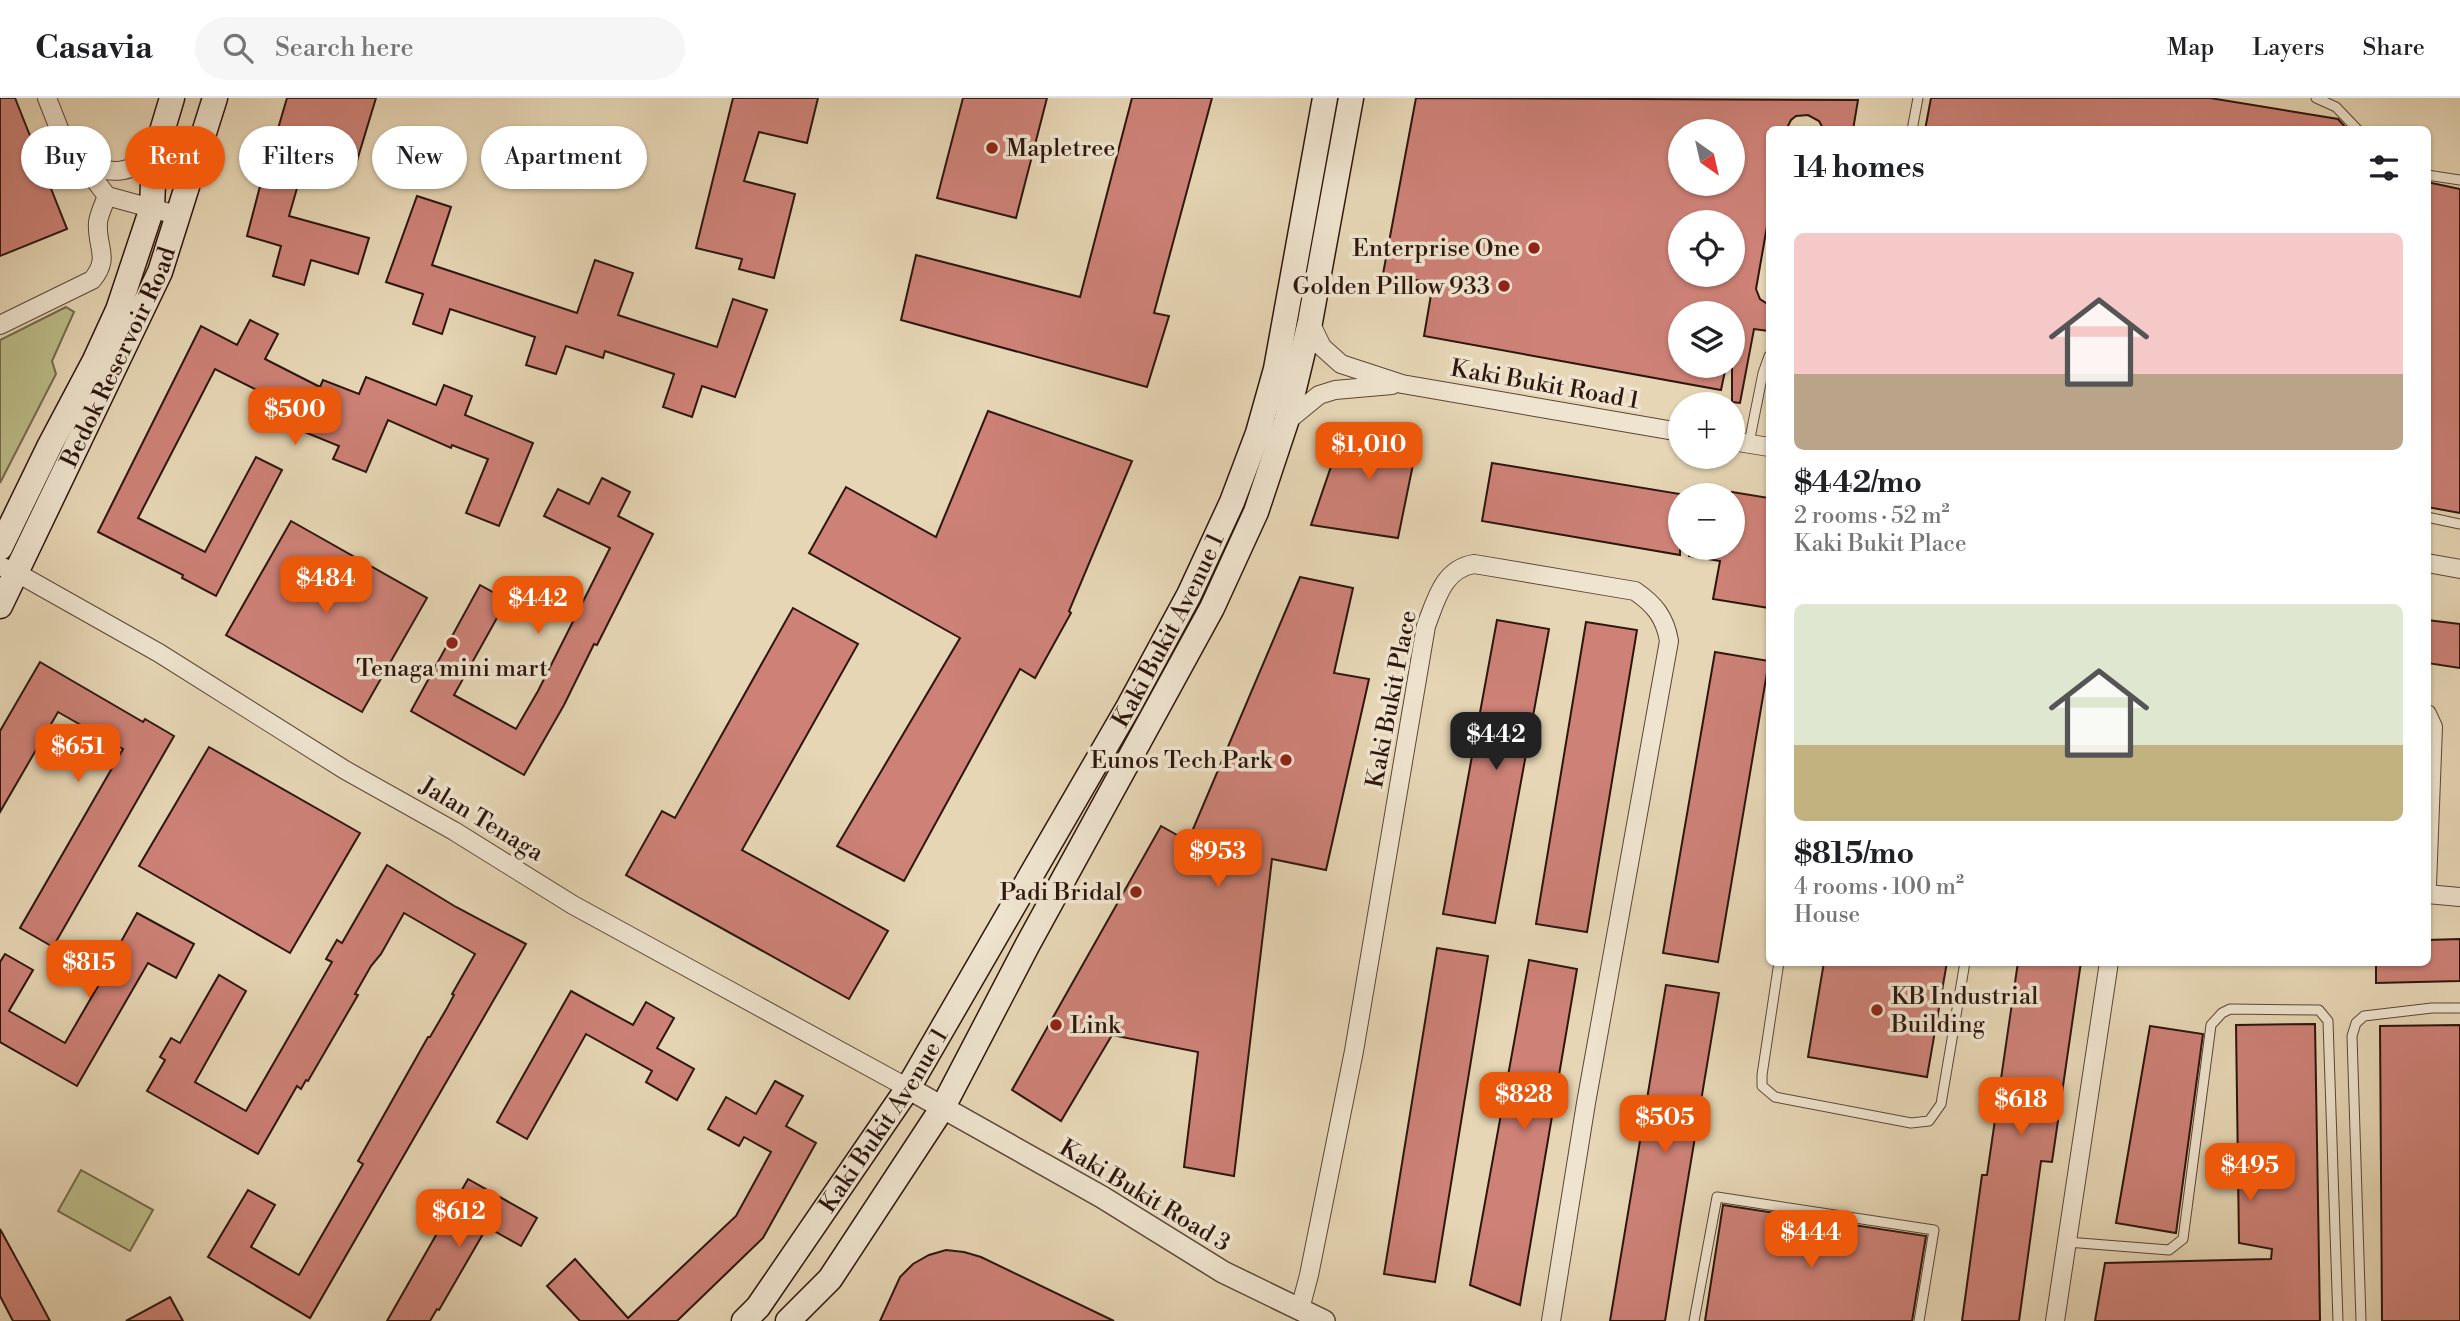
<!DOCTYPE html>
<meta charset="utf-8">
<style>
body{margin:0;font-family:"Libre Bodoni",serif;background:#f6f6f6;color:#202124;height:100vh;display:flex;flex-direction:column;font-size:26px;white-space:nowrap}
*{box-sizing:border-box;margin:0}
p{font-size:23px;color:#757577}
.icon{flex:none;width:38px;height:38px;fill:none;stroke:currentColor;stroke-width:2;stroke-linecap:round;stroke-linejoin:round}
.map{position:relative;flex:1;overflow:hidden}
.drawer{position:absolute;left:1766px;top:28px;width:665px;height:840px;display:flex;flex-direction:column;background:#fff;border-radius:10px;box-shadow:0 2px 5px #0004}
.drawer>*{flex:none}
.top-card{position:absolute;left:21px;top:28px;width:665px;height:63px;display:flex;gap:14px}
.needle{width:46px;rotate:146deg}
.tools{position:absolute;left:1668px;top:21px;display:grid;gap:14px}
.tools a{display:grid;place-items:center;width:77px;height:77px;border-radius:50%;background:#fff;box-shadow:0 2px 5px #0004;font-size:35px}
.price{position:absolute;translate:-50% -60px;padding:0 16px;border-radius:14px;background:#ea580c;color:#fff;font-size:23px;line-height:46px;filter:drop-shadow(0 2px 4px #0008)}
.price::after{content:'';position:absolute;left:50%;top:42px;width:21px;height:16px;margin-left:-10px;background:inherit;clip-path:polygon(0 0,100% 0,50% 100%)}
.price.current{background:#222;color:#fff}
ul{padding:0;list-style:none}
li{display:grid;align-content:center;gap:14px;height:371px;padding:0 28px}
li span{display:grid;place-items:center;height:217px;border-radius:10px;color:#555}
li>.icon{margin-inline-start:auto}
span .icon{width:126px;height:126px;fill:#fffc;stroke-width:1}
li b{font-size:30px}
h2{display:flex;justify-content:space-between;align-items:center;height:84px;padding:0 28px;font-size:30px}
.chip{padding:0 24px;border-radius:32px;background:#fff;box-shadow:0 2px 5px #0004;font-size:24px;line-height:63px}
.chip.current{background:#ea580c;color:#fff}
header{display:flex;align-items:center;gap:42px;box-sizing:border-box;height:98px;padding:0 35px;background:#fff;border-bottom:2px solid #e0e0e0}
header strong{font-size:33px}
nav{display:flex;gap:38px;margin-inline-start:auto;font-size:24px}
.search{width:490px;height:63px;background:#f6f6f6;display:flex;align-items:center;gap:18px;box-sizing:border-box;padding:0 24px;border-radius:38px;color:#757577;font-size:26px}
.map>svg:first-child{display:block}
.green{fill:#bbbc89;stroke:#74694b;stroke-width:2}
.building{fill:#cd8177;stroke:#2d160d;stroke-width:2;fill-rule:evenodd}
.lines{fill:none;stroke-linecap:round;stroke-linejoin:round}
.service-casing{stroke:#5b4637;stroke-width:11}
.minor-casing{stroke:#5b4637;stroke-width:20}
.tertiary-casing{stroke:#5b4637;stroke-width:24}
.secondary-casing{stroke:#2d160d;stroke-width:27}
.service{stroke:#efe4cf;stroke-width:9}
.minor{stroke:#efe4cf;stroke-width:18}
.tertiary{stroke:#efe4cf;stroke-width:21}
.secondary{stroke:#efe4cf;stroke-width:24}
.poi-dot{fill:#8f2418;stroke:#efe4cf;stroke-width:2.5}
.labels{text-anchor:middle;stroke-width:7;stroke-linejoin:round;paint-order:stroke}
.poi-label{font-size:24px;fill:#2d160d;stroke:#efe4cf;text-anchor:end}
.street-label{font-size:24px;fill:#2d160d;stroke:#efe4cf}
</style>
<header>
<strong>Casavia</strong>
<div class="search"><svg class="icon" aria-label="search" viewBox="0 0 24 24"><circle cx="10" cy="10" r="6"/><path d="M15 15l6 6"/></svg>Search here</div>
<nav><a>Map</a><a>Layers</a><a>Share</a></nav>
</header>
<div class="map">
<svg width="2460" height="1223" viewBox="0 0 2460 1223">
<rect width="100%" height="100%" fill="#e6d6b5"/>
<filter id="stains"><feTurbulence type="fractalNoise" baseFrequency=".00286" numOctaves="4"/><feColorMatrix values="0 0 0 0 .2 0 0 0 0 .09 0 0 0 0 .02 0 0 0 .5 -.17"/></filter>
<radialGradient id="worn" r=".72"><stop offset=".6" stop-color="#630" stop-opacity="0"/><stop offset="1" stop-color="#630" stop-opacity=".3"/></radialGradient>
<g class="green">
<path d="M66 209 74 214 52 263 56 276 0 385V242Z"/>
<path d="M81 1072 153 1112 130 1153 58 1113Z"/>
</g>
<g class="building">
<path d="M0 0H15L67 131 0 158Z"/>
<path d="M287 0H376L356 66 308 52 289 118 369 140 358 176 311 162 304 187 273 178 281 148 247 138 270 50 272 51Z"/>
<path d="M733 0H818L807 45 759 34 744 83 795 96 774 180 739 171 742 161 696 150Z"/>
<path d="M963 0H1047L1016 120 937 100Z"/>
<path d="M1132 0H1212L1154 215 1169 218 1147 289 901 222 916 157 1080 199Z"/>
<path d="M1416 0 1858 2 1853 32H1824L1819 23 1808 17 1796 18 1791 22 1786 32H1769V117L1756 191 1760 201 1769 207V233L1754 231 1740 305 1732 304V215H1680V268H1726L1721 292 1424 238 1433 185 1383 176ZM1680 33H1732V86H1680ZM1680 124H1732V177H1680Z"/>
<path d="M1931 0H2210L2338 21 2348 32H1925Z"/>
<path d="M2427 84 2460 91V415L2427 409Z"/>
<path d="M417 98 451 109 432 167 577 215 595 162 633 175 618 217 717 249 733 201 767 212 735 299 702 288 692 319 663 309 674 276 605 253 603 260 566 248 556 276 526 267 535 239 450 211 442 236 413 226 423 196 386 184Z"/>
<path d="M250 222 278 236 265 261 320 289 323 282 359 296 366 279 436 307 444 287 472 298 465 317 533 345 499 428 466 415 488 361 452 347 451 350 388 322 366 374 333 361 339 348 302 333 308 318 215 271 138 420 205 454 256 359 282 372 216 498 182 480 183 477 98 434 201 228 237 247Z"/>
<path d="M988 313 1132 363 1069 513 1071 515 1035 580 1020 571 904 783 837 748 960 540 809 455 846 389 936 439Z"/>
<path d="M1365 328 1420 332 1398 440 1311 427 1338 348Z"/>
<path d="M1492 365 1680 396V457L1482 423Z"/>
<path d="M602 380 630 394 618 418 653 436 597 547 594 546 564 607 524 677 411 613 480 487 507 502 454 597 516 631 538 593 610 450 544 418 558 391 589 406Z"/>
<path d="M1732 394 1769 400V510L1713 501 1720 463 1689 458V450H1732Z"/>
<path d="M291 423 427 500 362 614 226 537Z"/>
<path d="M1300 479 1353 490 1334 575 1369 581 1326 772 1272 761 1234 1078 1184 1069 1198 954 1112 937 1061 1023 1012 992 1161 728 1188 743Z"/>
<path d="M793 510 858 546 742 752 888 833 849 901 626 777 662 713 675 720Z"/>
<path d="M1497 522 1549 531 1495 825 1443 816Z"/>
<path d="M2427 522 2460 526V570L2427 565Z"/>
<path d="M1586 524 1637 532 1587 834 1536 826Z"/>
<path d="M1715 554 1769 563 1718 864 1663 855Z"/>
<path d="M40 564 143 624 145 621 174 638 53 849 20 830 123 651 58 614 0 714V633Z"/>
<path d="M209 649 360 735 290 855 139 768Z"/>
<path d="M387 767 456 809 526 846 310 1220 208 1159 248 1092 275 1107 251 1149 299 1177 363 1066 358 1063 428 939H430L447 910 454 897 452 896 475 856 404 815 381 856 371 868 355 896 358 897 308 983 306 982 301 991 297 988 258 1056 147 993 165 962 160 959 171 940 180 945 219 877 246 893 195 984 246 1013 332 864 326 861 337 842 342 845Z"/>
<path d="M137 815 194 846 176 880 148 865 77 988 0 944V864L5 856 33 872 9 913 65 945 120 850 118 849Z"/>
<path d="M2460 841V883L2376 885V864H2427V842Z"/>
<path d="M1437 850 1488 858 1435 1184 1384 1176Z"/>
<path d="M1529 862 1577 871 1520 1207 1470 1187Z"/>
<path d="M1824 864H1947L1927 979 1808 959Z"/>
<path d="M2018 864H2081L2052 1064 2041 1063 2019 1223H1962L1982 1077H1987Z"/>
<path d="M1666 887 1719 895 1680 1129 1665 1223H1610Z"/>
<path d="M571 893 633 927 646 904 674 920 657 950 694 971 677 1002 646 984 652 973 586 936 527 1041 497 1024Z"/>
<path d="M2315 926 2320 1223H2095L2105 1165 2271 1161 2272 1151 2239 1145 2236 927Z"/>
<path d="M2460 927V1223H2382L2380 928Z"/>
<path d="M2150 928 2203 936 2176 1135 2116 1125Z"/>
<path d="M775 983 803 998 786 1028 816 1045 763 1140 677 1223H580L547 1188 575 1161 628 1220 736 1118 771 1054 744 1039 739 1048 708 1031 726 999 756 1016Z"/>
<path d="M468 1081 537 1120 521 1148 487 1129 439 1212 437 1211 430 1223H387Z"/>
<path d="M1723 1107 1926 1138 1912 1223H1705Z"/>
<path d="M0 1131 34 1193 50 1223H13L0 1198Z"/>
<path d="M946 1152 964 1154 981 1159 1114 1223H880L900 1179 913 1166 929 1157Z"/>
<path d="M170 1199 183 1223H126Z"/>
</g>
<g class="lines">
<g class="service-casing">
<g id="service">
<path d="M2316 0 2336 9 2358 32"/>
<path d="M1912 32 1918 0"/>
<path d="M2427 77 2460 82"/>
<path d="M1749 345 1763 275 1769 258"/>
<path d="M2427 419 2460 426"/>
<path d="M1779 864 1762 977V988L1775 999 1911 1025 1929 1023 1941 1006 1965 864"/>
<path d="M2067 1144 2169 1152 2183 1141 2211 927 2222 915 2230 911 2319 912 2328 923 2338 1223"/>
<path d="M1694 1223 1717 1099 1934 1132 1919 1223"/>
<path d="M2361 1223 2352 938 2356 925 2364 918 2432 910H2460"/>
</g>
</g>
<g class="minor-casing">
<g id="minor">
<path d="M47 0 67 51 84 68 107 98 180 118"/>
<path d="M84 68C117 76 124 75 154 60"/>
<path d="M1310 224 1322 249 1341 266 1402 286 1680 334"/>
<path d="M0 227 92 182C111 160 96 149 98 124 99 116 104 106 107 98"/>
<path d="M1286 324 1319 297 1335 292 1392 287"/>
<path d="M1732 343 1769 349"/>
<path d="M2427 465 2460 471"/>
<path d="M0 468 17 475 159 555 345 672 454 733 573 807 908 990"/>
<path d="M2427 616 2433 629 2427 787"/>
<path d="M2427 796 2460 799"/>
<path d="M1300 1211 1309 1177 1354 953 1426 528C1436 502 1443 471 1474 466L1635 493C1654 506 1665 519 1669 543L1586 1005 1551 1223"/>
<path d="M2055 1223 2109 864"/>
</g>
</g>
<g class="tertiary-casing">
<path id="tertiary" d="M908 990 1102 1099 1223 1174 1324 1223"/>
</g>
<g class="secondary-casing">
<g id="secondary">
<path d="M0 450 50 347 95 262 118 212 152 110 154 60 172 0"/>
<path id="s1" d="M0 508 160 174 215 0"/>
<path id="s2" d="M744 1223 758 1209 908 990 1129 608 1189 497 1232 404 1258 335 1276 271 1325 0"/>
<path d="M788 1223 830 1181 943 1009 1028 846 1212 510 1256 414 1286 324 1310 224 1351 0"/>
</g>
</g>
<use href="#service" class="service"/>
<use href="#minor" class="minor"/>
<use href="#tertiary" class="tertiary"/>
<use href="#secondary" class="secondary"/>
</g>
<g class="poi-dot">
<circle cx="992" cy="50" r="7"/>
<circle cx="1534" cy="150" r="7"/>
<circle cx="1504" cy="188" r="7"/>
<circle cx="452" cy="545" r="7"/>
<circle cx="1286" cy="662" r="7"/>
<circle cx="1136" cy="794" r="7"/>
<circle cx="1877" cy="912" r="7"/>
<circle cx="1056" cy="927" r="7"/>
</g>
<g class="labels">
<g class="poi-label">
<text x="1006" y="58" text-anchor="start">Mapletree</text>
<text x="1520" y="158">Enterprise One</text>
<text x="1490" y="196">Golden Pillow 933</text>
<text x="452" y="578" text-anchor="middle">Tenaga mini mart</text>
<text x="1272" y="670">Eunos Tech Park</text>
<text x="1122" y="802">Padi Bridal</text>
<text x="1891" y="906" text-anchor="start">KB Industrial<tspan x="1891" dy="28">Building</tspan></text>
<text x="1070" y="935" text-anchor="start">Link</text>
</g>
<g class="street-label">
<text dy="8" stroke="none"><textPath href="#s1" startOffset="276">Bedok Reservoir Road</textPath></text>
<text transform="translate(1545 286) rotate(10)" y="8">Kaki Bukit Road 1</text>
<text dy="8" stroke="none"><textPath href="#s2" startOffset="812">Kaki Bukit Avenue 1</textPath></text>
<text transform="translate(1391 601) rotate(-79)" y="8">Kaki Bukit Place</text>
<text transform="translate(482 721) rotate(31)" y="8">Jalan Tenaga</text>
<text dy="8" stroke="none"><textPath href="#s2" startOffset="245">Kaki Bukit Avenue 1</textPath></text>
<text transform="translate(1145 1097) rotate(31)" y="8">Kaki Bukit Road 3</text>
</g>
</g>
<rect width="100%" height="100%" filter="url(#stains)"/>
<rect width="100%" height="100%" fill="url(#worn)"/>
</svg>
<div class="tools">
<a><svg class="needle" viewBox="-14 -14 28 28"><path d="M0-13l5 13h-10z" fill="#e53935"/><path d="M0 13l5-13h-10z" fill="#757577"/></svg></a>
<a><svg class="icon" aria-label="locate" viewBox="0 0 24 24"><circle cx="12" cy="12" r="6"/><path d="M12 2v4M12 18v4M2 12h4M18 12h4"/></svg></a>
<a><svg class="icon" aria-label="layers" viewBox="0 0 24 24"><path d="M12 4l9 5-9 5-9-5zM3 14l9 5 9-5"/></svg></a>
<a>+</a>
<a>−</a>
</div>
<b class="price" style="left:295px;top:349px">$500</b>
<b class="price" style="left:1369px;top:384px">$1,010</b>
<b class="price" style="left:326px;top:518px">$484</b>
<b class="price" style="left:538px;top:538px">$442</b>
<b class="price current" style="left:1496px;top:674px">$442</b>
<b class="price" style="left:78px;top:686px">$651</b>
<b class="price" style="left:1218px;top:791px">$953</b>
<b class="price" style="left:89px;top:902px">$815</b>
<b class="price" style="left:1524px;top:1034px">$828</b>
<b class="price" style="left:2021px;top:1039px">$618</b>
<b class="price" style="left:1665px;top:1057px">$505</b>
<b class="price" style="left:2250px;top:1105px">$495</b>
<b class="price" style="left:459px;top:1151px">$612</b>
<b class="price" style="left:1811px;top:1172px">$444</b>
<div class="top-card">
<a class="chip">Buy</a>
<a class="chip current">Rent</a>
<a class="chip">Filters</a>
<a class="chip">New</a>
<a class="chip">Apartment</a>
</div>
<section class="drawer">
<h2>14 homes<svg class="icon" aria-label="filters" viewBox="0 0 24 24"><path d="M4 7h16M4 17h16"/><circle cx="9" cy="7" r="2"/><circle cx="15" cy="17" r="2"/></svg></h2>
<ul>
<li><span style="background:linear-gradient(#f6c9c9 65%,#b9a48a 0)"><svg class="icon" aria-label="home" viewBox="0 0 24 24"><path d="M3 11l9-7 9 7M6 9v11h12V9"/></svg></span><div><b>$442/mo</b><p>2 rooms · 52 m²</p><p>Kaki Bukit Place</p></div></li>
<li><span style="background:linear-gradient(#dfe7d0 65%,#c2b280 0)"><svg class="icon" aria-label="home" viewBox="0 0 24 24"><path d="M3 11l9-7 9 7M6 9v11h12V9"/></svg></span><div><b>$815/mo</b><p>4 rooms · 100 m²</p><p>House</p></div></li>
</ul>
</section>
</div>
